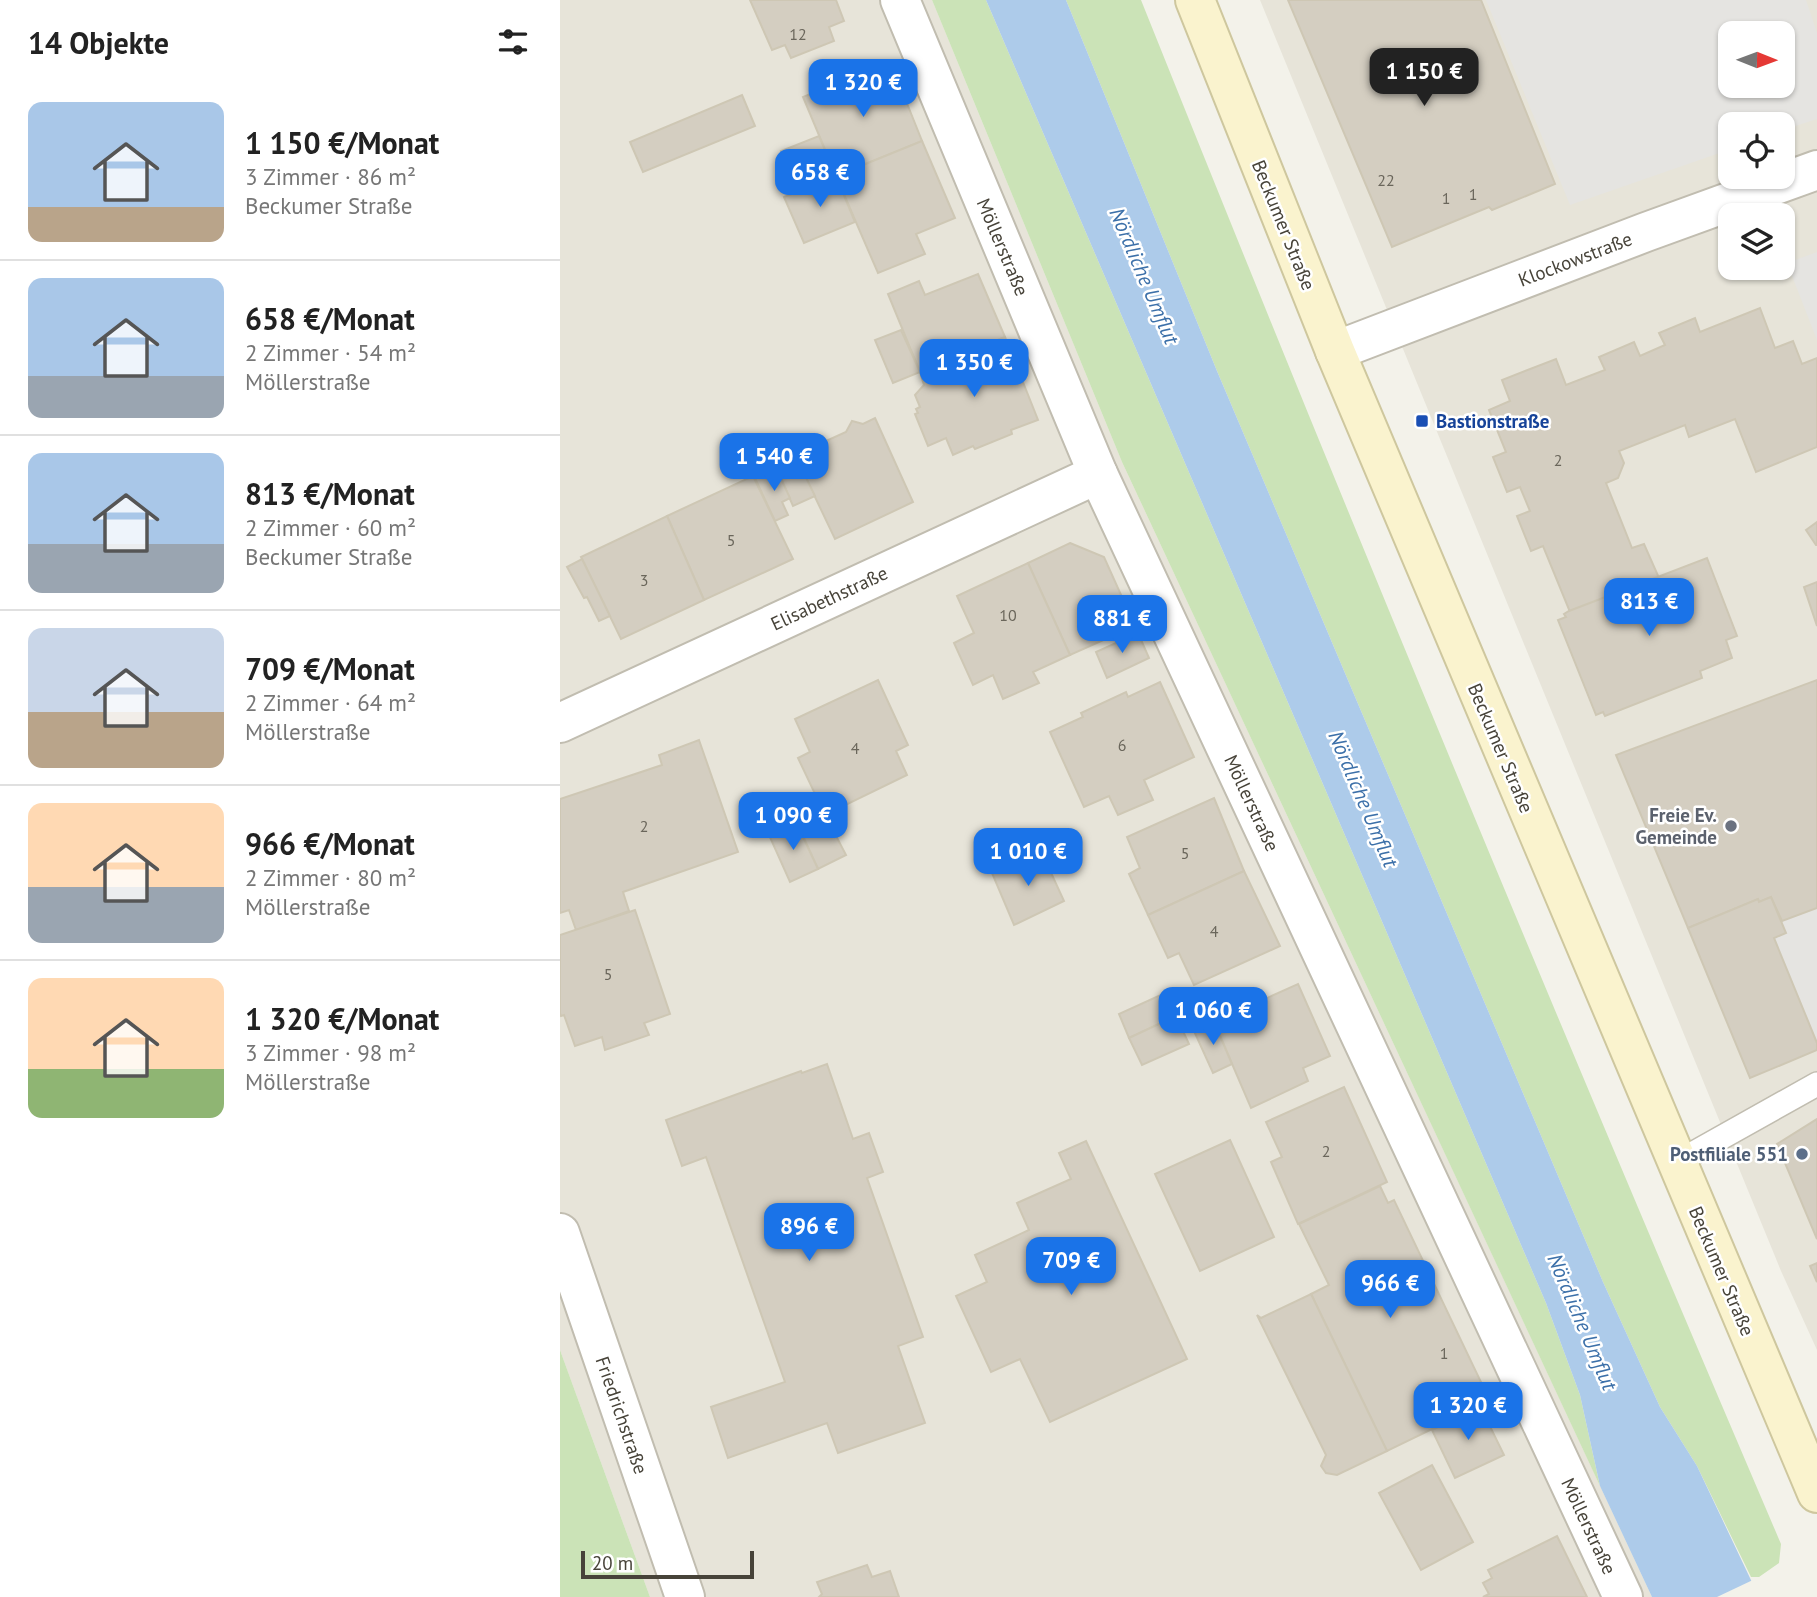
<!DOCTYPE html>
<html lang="de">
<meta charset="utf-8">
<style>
body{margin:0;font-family:"PT Sans",sans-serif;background:#f2f2f2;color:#222;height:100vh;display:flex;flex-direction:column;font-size:26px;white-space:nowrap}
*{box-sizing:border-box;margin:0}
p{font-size:23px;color:#767676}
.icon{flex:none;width:38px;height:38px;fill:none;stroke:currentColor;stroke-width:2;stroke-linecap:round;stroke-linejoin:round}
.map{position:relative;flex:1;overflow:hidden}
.details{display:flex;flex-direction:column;background:#fff;width:560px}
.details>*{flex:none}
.needle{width:46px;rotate:91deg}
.controls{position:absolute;left:1158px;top:21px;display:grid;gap:14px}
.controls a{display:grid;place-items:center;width:77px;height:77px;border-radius:14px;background:#fff;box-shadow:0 2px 5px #0004;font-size:35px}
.scale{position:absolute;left:21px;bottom:18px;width:173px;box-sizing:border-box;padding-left:7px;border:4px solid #474339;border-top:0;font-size:19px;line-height:24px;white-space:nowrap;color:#474339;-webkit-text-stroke:5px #fff;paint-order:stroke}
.price{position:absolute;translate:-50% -60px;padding:0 16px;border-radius:14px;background:#1a73e8;color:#fff;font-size:23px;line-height:46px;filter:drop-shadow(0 2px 4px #0008)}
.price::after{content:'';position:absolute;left:50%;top:42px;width:21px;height:16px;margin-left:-10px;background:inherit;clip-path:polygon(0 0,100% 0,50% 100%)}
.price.active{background:#222;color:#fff}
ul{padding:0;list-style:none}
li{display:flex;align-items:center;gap:21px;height:175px;padding:0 28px}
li+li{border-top:2px solid #e0e0e0}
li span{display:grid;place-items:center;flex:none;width:196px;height:140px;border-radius:14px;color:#555}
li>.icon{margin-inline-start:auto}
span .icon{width:84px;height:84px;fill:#fffc;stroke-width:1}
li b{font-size:30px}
h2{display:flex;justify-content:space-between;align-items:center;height:84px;padding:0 28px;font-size:30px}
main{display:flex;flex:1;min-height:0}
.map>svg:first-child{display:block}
.residential{fill:#e7e4d9;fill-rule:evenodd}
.green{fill:#cbe3b7}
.parking{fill:#e5e4e1;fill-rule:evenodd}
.water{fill:#adcbea}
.pier{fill:#f3f2ea}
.building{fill:#d4cec1;stroke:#cec7b4;stroke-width:2}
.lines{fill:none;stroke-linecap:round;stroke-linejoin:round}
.lane-casing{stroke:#c1bdb0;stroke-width:26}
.street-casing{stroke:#c1bdb0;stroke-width:42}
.secondary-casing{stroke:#cec79e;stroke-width:42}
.lane{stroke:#fff;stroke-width:23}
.street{stroke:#fff;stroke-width:38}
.secondary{stroke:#faf3ce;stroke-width:38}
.transit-dot{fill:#1a4fb4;stroke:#fff;stroke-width:2.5}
.worship-dot{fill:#6b7280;stroke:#fff;stroke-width:2.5}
.service-dot{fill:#5c6f8a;stroke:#fff;stroke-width:2.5}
.labels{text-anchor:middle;stroke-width:5;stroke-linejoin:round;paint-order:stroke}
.number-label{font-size:16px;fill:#6a665b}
.street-label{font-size:19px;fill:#474339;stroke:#fff}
.transit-label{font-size:19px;font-weight:bold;fill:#164399;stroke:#fff;text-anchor:start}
.worship-label{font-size:19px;font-weight:bold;fill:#5b616d;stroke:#fff;text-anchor:end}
.service-label{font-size:19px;font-weight:bold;fill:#4e5e75;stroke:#fff;text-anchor:end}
.water-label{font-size:21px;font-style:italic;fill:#3c70a9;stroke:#fff}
</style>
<main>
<section class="details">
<h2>14 Objekte<svg class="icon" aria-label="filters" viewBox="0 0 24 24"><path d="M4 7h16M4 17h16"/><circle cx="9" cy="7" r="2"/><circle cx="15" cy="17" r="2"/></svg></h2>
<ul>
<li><span style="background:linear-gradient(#a9c7e8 75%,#b9a48a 0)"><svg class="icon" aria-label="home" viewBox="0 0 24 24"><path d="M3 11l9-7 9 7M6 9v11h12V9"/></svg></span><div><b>1 150 €/Monat</b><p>3 Zimmer · 86 m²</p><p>Beckumer Straße</p></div></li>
<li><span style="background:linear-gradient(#a9c7e8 70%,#9aa5b1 0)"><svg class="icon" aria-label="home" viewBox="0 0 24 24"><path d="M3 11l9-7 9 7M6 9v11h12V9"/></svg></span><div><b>658 €/Monat</b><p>2 Zimmer · 54 m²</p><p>Möllerstraße</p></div></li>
<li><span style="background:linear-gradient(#a9c7e8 65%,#9aa5b1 0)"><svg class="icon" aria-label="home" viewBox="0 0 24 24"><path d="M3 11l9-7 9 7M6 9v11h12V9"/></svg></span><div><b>813 €/Monat</b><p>2 Zimmer · 60 m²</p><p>Beckumer Straße</p></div></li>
<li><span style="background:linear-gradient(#c9d6e8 60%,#b9a48a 0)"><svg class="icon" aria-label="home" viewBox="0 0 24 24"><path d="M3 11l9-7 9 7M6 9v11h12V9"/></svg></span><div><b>709 €/Monat</b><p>2 Zimmer · 64 m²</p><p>Möllerstraße</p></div></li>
<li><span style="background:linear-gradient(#ffd9b3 60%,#9aa5b1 0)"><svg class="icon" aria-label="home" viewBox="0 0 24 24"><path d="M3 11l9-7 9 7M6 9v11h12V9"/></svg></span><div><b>966 €/Monat</b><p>2 Zimmer · 80 m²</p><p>Möllerstraße</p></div></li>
<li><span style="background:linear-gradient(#ffd9b3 65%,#8fb573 0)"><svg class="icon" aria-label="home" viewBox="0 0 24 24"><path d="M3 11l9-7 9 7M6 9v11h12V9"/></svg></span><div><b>1 320 €/Monat</b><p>3 Zimmer · 98 m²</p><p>Möllerstraße</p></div></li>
</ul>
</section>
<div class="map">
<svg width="1257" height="1597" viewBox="0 0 1257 1597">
<rect width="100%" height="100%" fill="#f3f2ea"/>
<g class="residential">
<path d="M0 0H372L562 462 1092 1597H90L0 1350Z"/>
<path d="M700 0H1257V1350L1221 1271ZM1171 33H1223V86H1171ZM1171 124H1223V177H1171ZM1171 215H1223V268H1171Z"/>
</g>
<g class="green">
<path d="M372 0H426L986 1303 1020 1395 1040 1486 562 462Z"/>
<path d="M506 0H581C788 517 1002 1032 1221 1544L1219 1563 1199 1577H1191L1137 1466 1100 1407 1043 1282 657 371Z"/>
<path d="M0 1350 90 1597H0Z"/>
</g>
<g class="parking">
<path d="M926 0H1246L1257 33V119L1223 130V124H1171V149L1010 205ZM1171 33H1223V86H1171Z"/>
<path d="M1257 252V340L1227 263Z"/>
<path d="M1257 908V1043L1214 938 1226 933 1222 921Z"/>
</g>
<path class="water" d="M426 0H506L657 371 1043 1282 1100 1407 1137 1466 1199 1597H1092L1040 1486 1020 1395 986 1303Z"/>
<path class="pier" d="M1195 1579 1203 1597H1157Z"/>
<g class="building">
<path d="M190 0H276L284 21 269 27 274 41 231 58 225 45 212 50Z"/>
<path d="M728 0H921L995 184 932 210 929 207 832 247Z"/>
<path d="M330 61 362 141 276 176 243 97Z"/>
<path d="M182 95 195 126 83 172 70 142Z"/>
<path d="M259 136 276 176 238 191 221 151Z"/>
<path d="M362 141 395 218 356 234 365 254 318 273 276 176Z"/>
<path d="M276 176 295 222 244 243 224 197Z"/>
<path d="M418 274 445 337 360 372 328 294 359 281 365 295Z"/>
<path d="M1200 308 1215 348 1233 341 1242 364 1257 358V447L1196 472 1175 419 1129 437 1125 425 1059 451 1064 463 1058 478 1046 483 1072 548 1084 544 1099 578 1010 612 983 546 971 551 957 516 970 511 960 487 947 492 933 457 946 452 929 410 950 401 942 380 996 359 1006 385 1045 370 1039 357 1074 342 1080 356 1105 345 1099 333 1135 318 1140 332Z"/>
<path d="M341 330 360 372 333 383 315 340Z"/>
<path d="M445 337 478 420 451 430 452 434 415 449 413 446 393 455 386 438 368 446 355 414 358 413 356 409 360 407 355 395 364 385 360 372Z"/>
<path d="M315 418 353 502 275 539 235 455 286 432 292 421 303 424Z"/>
<path d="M235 443 239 453 235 455 255 496 233 506 210 454Z"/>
<path d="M216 468 230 498 222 502 228 515 215 521 195 478Z"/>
<path d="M193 476 233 559 144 600 107 516Z"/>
<path d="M107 516 144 600 61 639 21 557Z"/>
<path d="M1257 522V545H1256L1246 530Z"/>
<path d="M510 543 544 557 575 626 510 655 468 563Z"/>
<path d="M1147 558 1177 636 1166 640 1172 658 1140 671 1142 678 1045 716 1043 712 1036 715 998 620 1006 617 1004 614 1009 611Z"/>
<path d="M22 559 50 616 39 621 27 597 24 598 7 567Z"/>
<path d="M468 563 510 655 473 672 479 683 443 699 433 675 413 685 394 643 414 633 397 596Z"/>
<path d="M1257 582V626L1244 587Z"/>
<path d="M578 633 589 658 547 678 536 652Z"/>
<path d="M318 680 348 745 336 751 347 775 265 815 238 758 250 752 235 719Z"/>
<path d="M1257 680V908L1222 921 1211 897 1199 902 1198 899 1128 928 1056 755Z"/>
<path d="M600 682 634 757 584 780 593 800 558 815 549 796 524 807 490 732 523 717 521 713 566 692 568 697Z"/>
<path d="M139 740 178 852 63 892 69 911 16 930 9 910 0 913V799L102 765 99 755Z"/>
<path d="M654 798 684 871 588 915 569 874 580 868 567 837Z"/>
<path d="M260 805 286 855 258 869 234 817Z"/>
<path d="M236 822 258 869 230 882 209 835Z"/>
<path d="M481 851 504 901 454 925 432 873Z"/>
<path d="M684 871 720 946 634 985 619 953 608 958 588 915Z"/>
<path d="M1211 897 1226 933 1214 938 1257 1043V1050L1190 1078 1128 928 1198 899 1199 902Z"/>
<path d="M75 910 110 1014 84 1023 89 1035 45 1050 42 1037 15 1046 4 1015 1 1016 0 1013V935Z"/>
<path d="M738 984 770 1056 743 1068 748 1081 691 1108 654 1022Z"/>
<path d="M605 993 616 1016 569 1038 559 1014Z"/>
<path d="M616 1016 629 1044 582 1065 569 1038Z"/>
<path d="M654 1022 672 1064 653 1073 634 1031Z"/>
<path d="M267 1064 293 1139 309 1133 323 1172 307 1178 363 1337 338 1346 365 1423 278 1453 267 1423 168 1458 151 1407 225 1382 146 1157 122 1166 106 1120 241 1071 242 1073Z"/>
<path d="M784 1087 827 1182 738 1224 711 1162 722 1157 706 1122Z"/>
<path d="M1257 1119V1239L1217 1144Z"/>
<path d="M670 1140 714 1237 640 1271 595 1174Z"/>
<path d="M526 1141 627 1359 490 1422 460 1359 431 1372 396 1296 427 1282 415 1255 469 1230 457 1203 511 1179 499 1153Z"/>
<path d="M820 1186 828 1203 834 1200 930 1401 827 1451 751 1294 769 1285 739 1224Z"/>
<path d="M1257 1263V1282L1250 1266Z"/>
<path d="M751 1294 827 1451 777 1475 766 1473 761 1466 766 1455 697 1315 701 1318Z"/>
<path d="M920 1406 944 1455 895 1478 872 1430Z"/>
<path d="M872 1465 913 1542 861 1570 819 1493Z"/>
<path d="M997 1536 1027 1597H923L929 1594 923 1583 932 1578 928 1570Z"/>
<path d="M307 1565 312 1577 330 1571 339 1597H259L262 1594 257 1582Z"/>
</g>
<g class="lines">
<g class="lane-casing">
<path id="lane" d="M1116 1163 1257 1084"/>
</g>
<g class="street-casing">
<g id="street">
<path d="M340 0 538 474 1063 1597"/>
<path d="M775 351 1086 232 1257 170"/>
<path d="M0 723 538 474"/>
<path d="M0 1233 125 1597"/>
</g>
</g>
<g class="secondary-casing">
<path id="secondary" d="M635 0 775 351 1257 1493"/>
</g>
<use href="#lane" class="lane"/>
<use href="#street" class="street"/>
<use href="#secondary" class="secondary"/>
</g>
<rect class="transit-dot" x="855" y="414" width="14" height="14" rx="3.5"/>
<circle class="worship-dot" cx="1171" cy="826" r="7"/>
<circle class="service-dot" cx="1242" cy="1154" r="7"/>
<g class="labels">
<g class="number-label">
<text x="238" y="40">12</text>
<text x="826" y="186">22</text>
<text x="913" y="200">1</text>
<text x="886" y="204">1</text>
<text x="998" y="466">2</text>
<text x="171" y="546">5</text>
<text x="84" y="586">3</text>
<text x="448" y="621">10</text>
<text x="562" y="751">6</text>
<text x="295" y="754">4</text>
<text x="84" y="832">2</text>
<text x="625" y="859">5</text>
<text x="654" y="937">4</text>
<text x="48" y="980">5</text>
<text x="766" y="1157">2</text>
<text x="884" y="1359">1</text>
</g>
<g class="street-label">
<text transform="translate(724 225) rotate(68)" y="7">Beckumer Straße</text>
<text transform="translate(443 247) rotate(67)" y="7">Möllerstraße</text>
<text transform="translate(1015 259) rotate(-21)" y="7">Klockowstraße</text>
<text transform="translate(269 598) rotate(-25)" y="7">Elisabethstraße</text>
<text transform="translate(941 748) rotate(67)" y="7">Beckumer Straße</text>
<text transform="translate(692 803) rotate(65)" y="7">Möllerstraße</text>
<text transform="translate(1162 1271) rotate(67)" y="7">Beckumer Straße</text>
<text transform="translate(62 1415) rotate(71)" y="7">Friedrichstraße</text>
<text transform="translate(1029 1526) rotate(65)" y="7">Möllerstraße</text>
</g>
<g class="transit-label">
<text x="876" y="428">Bastionstraße</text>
</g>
<g class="worship-label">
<text x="1157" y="822">Freie Ev.<tspan x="1157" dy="22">Gemeinde</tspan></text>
</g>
<g class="service-label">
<text x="1228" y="1161">Postfiliale 551</text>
</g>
<g class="water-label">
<text transform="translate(584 276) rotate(67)" y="7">Nördliche Umflut</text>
<text transform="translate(803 799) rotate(67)" y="7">Nördliche Umflut</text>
<text transform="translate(1022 1322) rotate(67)" y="7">Nördliche Umflut</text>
</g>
</g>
</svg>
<div class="controls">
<a><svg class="needle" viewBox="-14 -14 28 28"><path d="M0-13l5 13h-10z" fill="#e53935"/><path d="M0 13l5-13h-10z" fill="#767676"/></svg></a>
<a><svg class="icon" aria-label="locate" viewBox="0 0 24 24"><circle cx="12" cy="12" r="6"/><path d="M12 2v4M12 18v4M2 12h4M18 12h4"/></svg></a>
<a><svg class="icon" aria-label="layers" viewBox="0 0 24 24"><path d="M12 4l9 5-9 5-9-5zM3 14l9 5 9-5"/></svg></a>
</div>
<div class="scale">20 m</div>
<b class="price active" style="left:864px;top:108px">1 150 €</b>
<b class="price" style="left:303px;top:119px">1 320 €</b>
<b class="price" style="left:260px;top:209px">658 €</b>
<b class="price" style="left:414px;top:399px">1 350 €</b>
<b class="price" style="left:214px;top:493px">1 540 €</b>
<b class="price" style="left:1089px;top:638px">813 €</b>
<b class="price" style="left:562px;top:655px">881 €</b>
<b class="price" style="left:233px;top:852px">1 090 €</b>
<b class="price" style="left:468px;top:888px">1 010 €</b>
<b class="price" style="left:653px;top:1047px">1 060 €</b>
<b class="price" style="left:249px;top:1263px">896 €</b>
<b class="price" style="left:511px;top:1297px">709 €</b>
<b class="price" style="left:830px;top:1320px">966 €</b>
<b class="price" style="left:908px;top:1442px">1 320 €</b>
</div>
</main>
